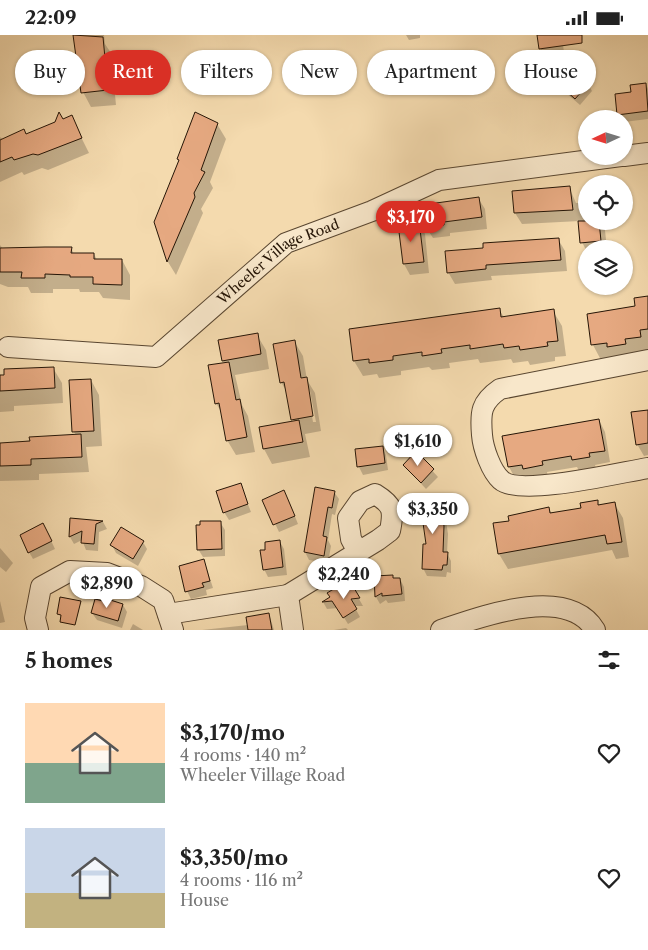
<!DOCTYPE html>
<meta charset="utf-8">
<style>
body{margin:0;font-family:"Libre Caslon Text",serif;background:#f6f6f6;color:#222;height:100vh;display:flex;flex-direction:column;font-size:19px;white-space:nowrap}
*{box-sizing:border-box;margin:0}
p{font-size:16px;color:#767676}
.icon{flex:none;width:28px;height:28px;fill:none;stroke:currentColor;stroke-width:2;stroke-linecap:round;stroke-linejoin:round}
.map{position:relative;height:595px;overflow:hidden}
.side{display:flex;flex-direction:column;background:#fff;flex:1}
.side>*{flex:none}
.banner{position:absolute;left:15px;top:15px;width:619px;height:45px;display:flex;gap:10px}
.needle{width:32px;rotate:266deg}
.buttons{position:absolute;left:578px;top:75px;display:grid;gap:10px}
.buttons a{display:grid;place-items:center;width:55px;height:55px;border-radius:50%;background:#fff;box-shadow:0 1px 4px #0004;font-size:25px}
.price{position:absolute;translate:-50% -42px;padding:0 11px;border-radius:18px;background:#fff;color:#222;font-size:16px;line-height:32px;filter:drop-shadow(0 1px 2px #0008)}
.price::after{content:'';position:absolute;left:50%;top:30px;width:15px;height:11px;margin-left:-8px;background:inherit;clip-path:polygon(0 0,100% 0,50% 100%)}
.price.current{background:#d93025;color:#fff}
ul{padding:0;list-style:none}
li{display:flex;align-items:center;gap:15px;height:125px;padding:0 25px}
li span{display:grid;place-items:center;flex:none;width:140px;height:100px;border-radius:0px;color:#555}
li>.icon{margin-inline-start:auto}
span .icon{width:60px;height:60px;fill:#fffc;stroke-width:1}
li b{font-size:21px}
h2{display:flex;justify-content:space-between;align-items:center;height:60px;padding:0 25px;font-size:21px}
.chip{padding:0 18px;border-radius:22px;background:#fff;box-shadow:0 1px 4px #0004;font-size:18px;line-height:45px}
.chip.current{background:#d93025;color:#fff}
.status{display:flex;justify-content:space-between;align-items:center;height:35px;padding:0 25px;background:#fff;direction:ltr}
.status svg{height:14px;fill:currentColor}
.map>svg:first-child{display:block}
.shadow{fill:#0003;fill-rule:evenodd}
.building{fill:#e6a981;stroke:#251506}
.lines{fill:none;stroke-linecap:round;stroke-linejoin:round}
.minor-casing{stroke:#594630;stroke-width:22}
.minor{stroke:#f8e7ca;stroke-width:20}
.labels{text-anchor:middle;stroke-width:5;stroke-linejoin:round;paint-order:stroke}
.street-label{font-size:14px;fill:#251506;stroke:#f8e7ca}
</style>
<div class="status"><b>22:09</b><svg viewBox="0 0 49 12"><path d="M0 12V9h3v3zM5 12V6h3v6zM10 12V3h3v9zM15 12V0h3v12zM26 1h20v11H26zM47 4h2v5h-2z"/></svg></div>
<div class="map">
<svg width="648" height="595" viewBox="0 0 648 595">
<rect width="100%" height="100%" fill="#f4daae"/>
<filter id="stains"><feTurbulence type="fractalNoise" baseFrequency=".004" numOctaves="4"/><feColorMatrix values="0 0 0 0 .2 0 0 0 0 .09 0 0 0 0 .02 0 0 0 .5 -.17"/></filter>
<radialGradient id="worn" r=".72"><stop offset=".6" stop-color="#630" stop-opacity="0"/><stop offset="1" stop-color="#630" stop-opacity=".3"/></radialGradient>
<g class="shadow">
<path d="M73 0H104L105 9 111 18 116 70 91 72 83 57Z"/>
<path d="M406 0H420V3L409 5Z"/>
<path d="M538 0H562L564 18 544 21 540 13Z"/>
<path d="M553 42 588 49 592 56 580 70 557 50Z"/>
<path d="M646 49 648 54V84L624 87 619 79 632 58Z"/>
<path d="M71 82 89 118 48 135 42 133 24 140 22 137 0 147V102L4 105 26 100Z"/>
<path d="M217 89 226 104 210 147 213 153 201 174 203 178 176 240 168 227 155 187 180 127 178 124Z"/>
<path d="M569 152 576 168 586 167V186H604L607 214 586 215 582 207 580 186 522 189 515 178Z"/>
<path d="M478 163 485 174 487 194 450 198V201L433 203 426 192 424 171Z"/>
<path d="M418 188 425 199 429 238 410 240 404 229Z"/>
<path d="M558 204 565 216 567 236 491 241 492 245 455 249 448 237 484 214Z"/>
<path d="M0 210 3 214 71 213 74 219H94L97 225H122L130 240V265L103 263 99 257H80L79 254H53V258H31L28 252H8L0 249Z"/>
<path d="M648 262V317L601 325 593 310Z"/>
<path d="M499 275 504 282 553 276 562 291 566 321 555 322V326L530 330 528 326 513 328 511 324 480 328 478 324 449 328 450 333 432 335 429 332 401 336V340L379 343 377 339 363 341 354 326 350 295Z"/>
<path d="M257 300 266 315 269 334 235 340 242 370 248 381 255 417 236 420 227 405 223 380 216 368 225 329 223 326Z"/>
<path d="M294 306 303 321 307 345 315 358 321 396 305 399 310 422 272 429 264 414 260 393 294 387 288 359 281 347ZM307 353 310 356 316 387H313Z"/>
<path d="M53 333 62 348 63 368 14 371V376L0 377V341Z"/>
<path d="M91 345 99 360 102 411 86 412 89 437 39 439V445L0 446V409L76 400 74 397Z"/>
<path d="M648 376V420L644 421 637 409Z"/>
<path d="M599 385 605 397 610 427 595 430 596 433 579 436 577 432 547 437 548 442 515 443 509 432Z"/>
<path d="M382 412 386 420 388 435 363 440 359 432 357 415Z"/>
<path d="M416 418 438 442 426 454 404 430Z"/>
<path d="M240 449 251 477 229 485 224 477Z"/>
<path d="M334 457 339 464 335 480 332 479 328 505 331 511 328 528 309 525 305 517Z"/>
<path d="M288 464 298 489 279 497 264 465Z"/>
<path d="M439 466 444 473 448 499 447 518 451 526V538L447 537 446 542 427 541 423 533 427 510 424 489 418 481Z"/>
<path d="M597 466 599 471 614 468 623 483 629 522 616 524 612 515 508 534 499 519 549 474 552 479 582 474Z"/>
<path d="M71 484 103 487 107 494 99 497 98 516 86 515 82 505 74 509 70 502Z"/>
<path d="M220 487 225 495V521L203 522 198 514Z"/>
<path d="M47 497 55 514 33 524 29 517Z"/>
<path d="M143 507 147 514 138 531 116 518 112 510Z"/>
<path d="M280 507 284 514 287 540 268 542 264 534 267 516Z"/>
<path d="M0 513 13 528 6 537 0 532Z"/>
<path d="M204 525 213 553 206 555 207 560 191 564 187 556Z"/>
<path d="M392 541 394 544H400L404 552 405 566 388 568 386 565 380 569 376 562V542Z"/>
<path d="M351 550 363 571H354L360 582 348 589 338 573 327 574 323 567Z"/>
<path d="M0 566 5 587 0 588Z"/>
<path d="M123 570 127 577 122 593 97 585 92 578Z"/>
<path d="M269 579 274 595H202L248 590Z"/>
<path d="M133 589 143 595H130Z"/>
<path d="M346 593 348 595H334Z"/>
</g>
<g class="building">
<path d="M73 0 103 2 108 55 81 58Z"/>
<path d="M537 0H582V8L539 14Z"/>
<path d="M565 27 589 48 575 64 551 42Z"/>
<path d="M646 48 648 76 617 80 615 59 631 57 630 50Z"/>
<path d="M59 77 63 84 72 80 82 103 38 120 33 119 14 125 12 122 0 127V105L24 94 26 99 55 87Z"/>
<path d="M195 77 218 88 201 135 205 137 194 158 195 162 167 227 154 187 179 125 177 124Z"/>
<path d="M570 151 573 175 514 178 512 156Z"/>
<path d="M479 162 482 182 444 187V190L425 192 422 170Z"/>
<path d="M419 186 424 227 403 229 398 189Z"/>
<path d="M578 186H599L601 206 580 208Z"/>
<path d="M559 203 561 225 486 230V234L447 238 445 216 483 213V208Z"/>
<path d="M45 212H72L71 218H94V224H122V250L93 249V242H70V240L45 239V243H21L22 237H0V213Z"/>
<path d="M648 261V294L640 295 641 302 625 304 626 309 607 312V308L591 310 587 279 635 271 634 263Z"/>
<path d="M500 273 501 282 554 274 558 306 547 307 548 311 520 315 519 311 504 313 503 309 470 314V310L441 314 442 318 422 321V317L393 321V325L369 328V324L353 326 349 294Z"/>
<path d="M258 298 261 319 222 326 218 305Z"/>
<path d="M295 305 301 343 307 342 313 381 291 385 284 347 280 348 273 309Z"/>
<path d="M229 327 236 365 240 364 247 402 226 406 219 368 215 369 208 330Z"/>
<path d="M54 332 55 353 0 356V340H4V334Z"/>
<path d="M91 344 94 396 72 397 69 345Z"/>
<path d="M648 375V408L636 410 631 377Z"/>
<path d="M599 384 605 416 589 418 590 422 572 425 571 421 542 426 543 430 523 434 522 430 508 432 502 401Z"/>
<path d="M299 385 303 407 263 414 259 392Z"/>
<path d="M81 399 82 422 31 424V430L0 431V408L30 406 29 402Z"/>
<path d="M383 411 385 428 357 432 355 414Z"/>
<path d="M416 416 434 434 421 448 403 430Z"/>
<path d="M241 448 248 469 223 478 216 456Z"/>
<path d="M315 452 335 456 332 473 328 472 323 501 327 502 324 521 304 517Z"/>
<path d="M284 455 295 481 273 490 262 465Z"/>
<path d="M440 464 444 491 443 517H448L447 530H443L442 535 422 534 423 509H426L422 481 417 482 415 468Z"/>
<path d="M598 465V470L615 467 622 507 607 509 605 500 498 519 493 488 509 486 508 481 549 472 550 478 581 473 580 468Z"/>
<path d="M70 483 103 486 96 489 94 509 81 508 82 496 69 502Z"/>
<path d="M200 486H221L222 514 197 515 196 490H200Z"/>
<path d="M43 488 52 506 28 518 20 500Z"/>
<path d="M121 492 144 506 133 524 110 510Z"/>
<path d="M280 505 283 532 263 535 260 515H265V507Z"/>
<path d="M204 524 210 546 202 548 204 552 185 557 179 531Z"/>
<path d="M393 540V543H400L402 559 382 561V558L375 562 374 541Z"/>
<path d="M351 548 360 563 351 564 357 574 343 583 332 566 322 567 330 562 327 558 337 552 340 556Z"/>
<path d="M60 562 81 566 75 590 60 587 61 580 57 579Z"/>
<path d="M104 563 123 569 118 586 91 578 95 564 103 566Z"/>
<path d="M269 578 272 595H248L246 582Z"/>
</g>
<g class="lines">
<g class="minor-casing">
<g id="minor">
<path d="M624 121 648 118"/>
<path id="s1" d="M8 312 156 322 286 208 372 176 439 145 621 121"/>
<path d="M648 325 500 354C481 367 480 377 482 400 483 413 491 436 501 445 519 462 622 437 648 433"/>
<path d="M168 579 288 560"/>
<path d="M38 595 35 583 41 552 70 536 107 538 141 551 163 565 173 595"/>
<path d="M293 595 288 560 378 505 390 496C394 475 393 470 375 459L360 466 348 483 351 504 358 517"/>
<path d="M441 595C480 582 567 549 595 595"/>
</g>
</g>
<use href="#minor" class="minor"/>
</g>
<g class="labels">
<g class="street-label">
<text dy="5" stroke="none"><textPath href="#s1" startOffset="305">Wheeler Village Road</textPath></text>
</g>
</g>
<rect width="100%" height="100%" filter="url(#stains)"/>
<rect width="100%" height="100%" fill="url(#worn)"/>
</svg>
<div class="buttons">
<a><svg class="needle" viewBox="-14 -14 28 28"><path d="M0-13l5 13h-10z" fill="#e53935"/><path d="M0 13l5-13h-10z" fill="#767676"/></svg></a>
<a><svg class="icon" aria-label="locate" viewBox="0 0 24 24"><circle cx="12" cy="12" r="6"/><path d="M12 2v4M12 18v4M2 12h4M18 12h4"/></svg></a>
<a><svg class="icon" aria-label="layers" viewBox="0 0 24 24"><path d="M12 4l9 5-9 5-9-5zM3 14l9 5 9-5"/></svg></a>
</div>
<b class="price current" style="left:411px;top:208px">$3,170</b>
<b class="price" style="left:418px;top:432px">$1,610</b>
<b class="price" style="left:433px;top:500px">$3,350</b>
<b class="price" style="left:344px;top:565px">$2,240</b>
<b class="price" style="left:107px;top:574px">$2,890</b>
<div class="banner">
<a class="chip">Buy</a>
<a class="chip current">Rent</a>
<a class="chip">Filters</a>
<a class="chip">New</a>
<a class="chip">Apartment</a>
<a class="chip">House</a>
</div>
</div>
<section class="side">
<h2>5 homes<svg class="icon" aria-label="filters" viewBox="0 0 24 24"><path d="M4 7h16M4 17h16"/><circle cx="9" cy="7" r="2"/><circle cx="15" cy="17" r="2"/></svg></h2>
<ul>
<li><span style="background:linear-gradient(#ffd9b3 60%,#7fa58c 0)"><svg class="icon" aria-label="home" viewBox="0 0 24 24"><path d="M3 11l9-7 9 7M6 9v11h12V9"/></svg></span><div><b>$3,170/mo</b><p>4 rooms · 140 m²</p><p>Wheeler Village Road</p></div><svg class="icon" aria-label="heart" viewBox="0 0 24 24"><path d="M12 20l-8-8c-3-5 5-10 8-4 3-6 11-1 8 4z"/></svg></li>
<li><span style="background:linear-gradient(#c9d6e8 65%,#c2b280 0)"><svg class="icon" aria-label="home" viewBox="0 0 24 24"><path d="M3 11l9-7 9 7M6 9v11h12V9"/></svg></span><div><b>$3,350/mo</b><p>4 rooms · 116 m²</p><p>House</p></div><svg class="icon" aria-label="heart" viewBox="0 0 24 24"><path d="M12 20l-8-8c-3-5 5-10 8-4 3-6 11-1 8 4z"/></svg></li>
</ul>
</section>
